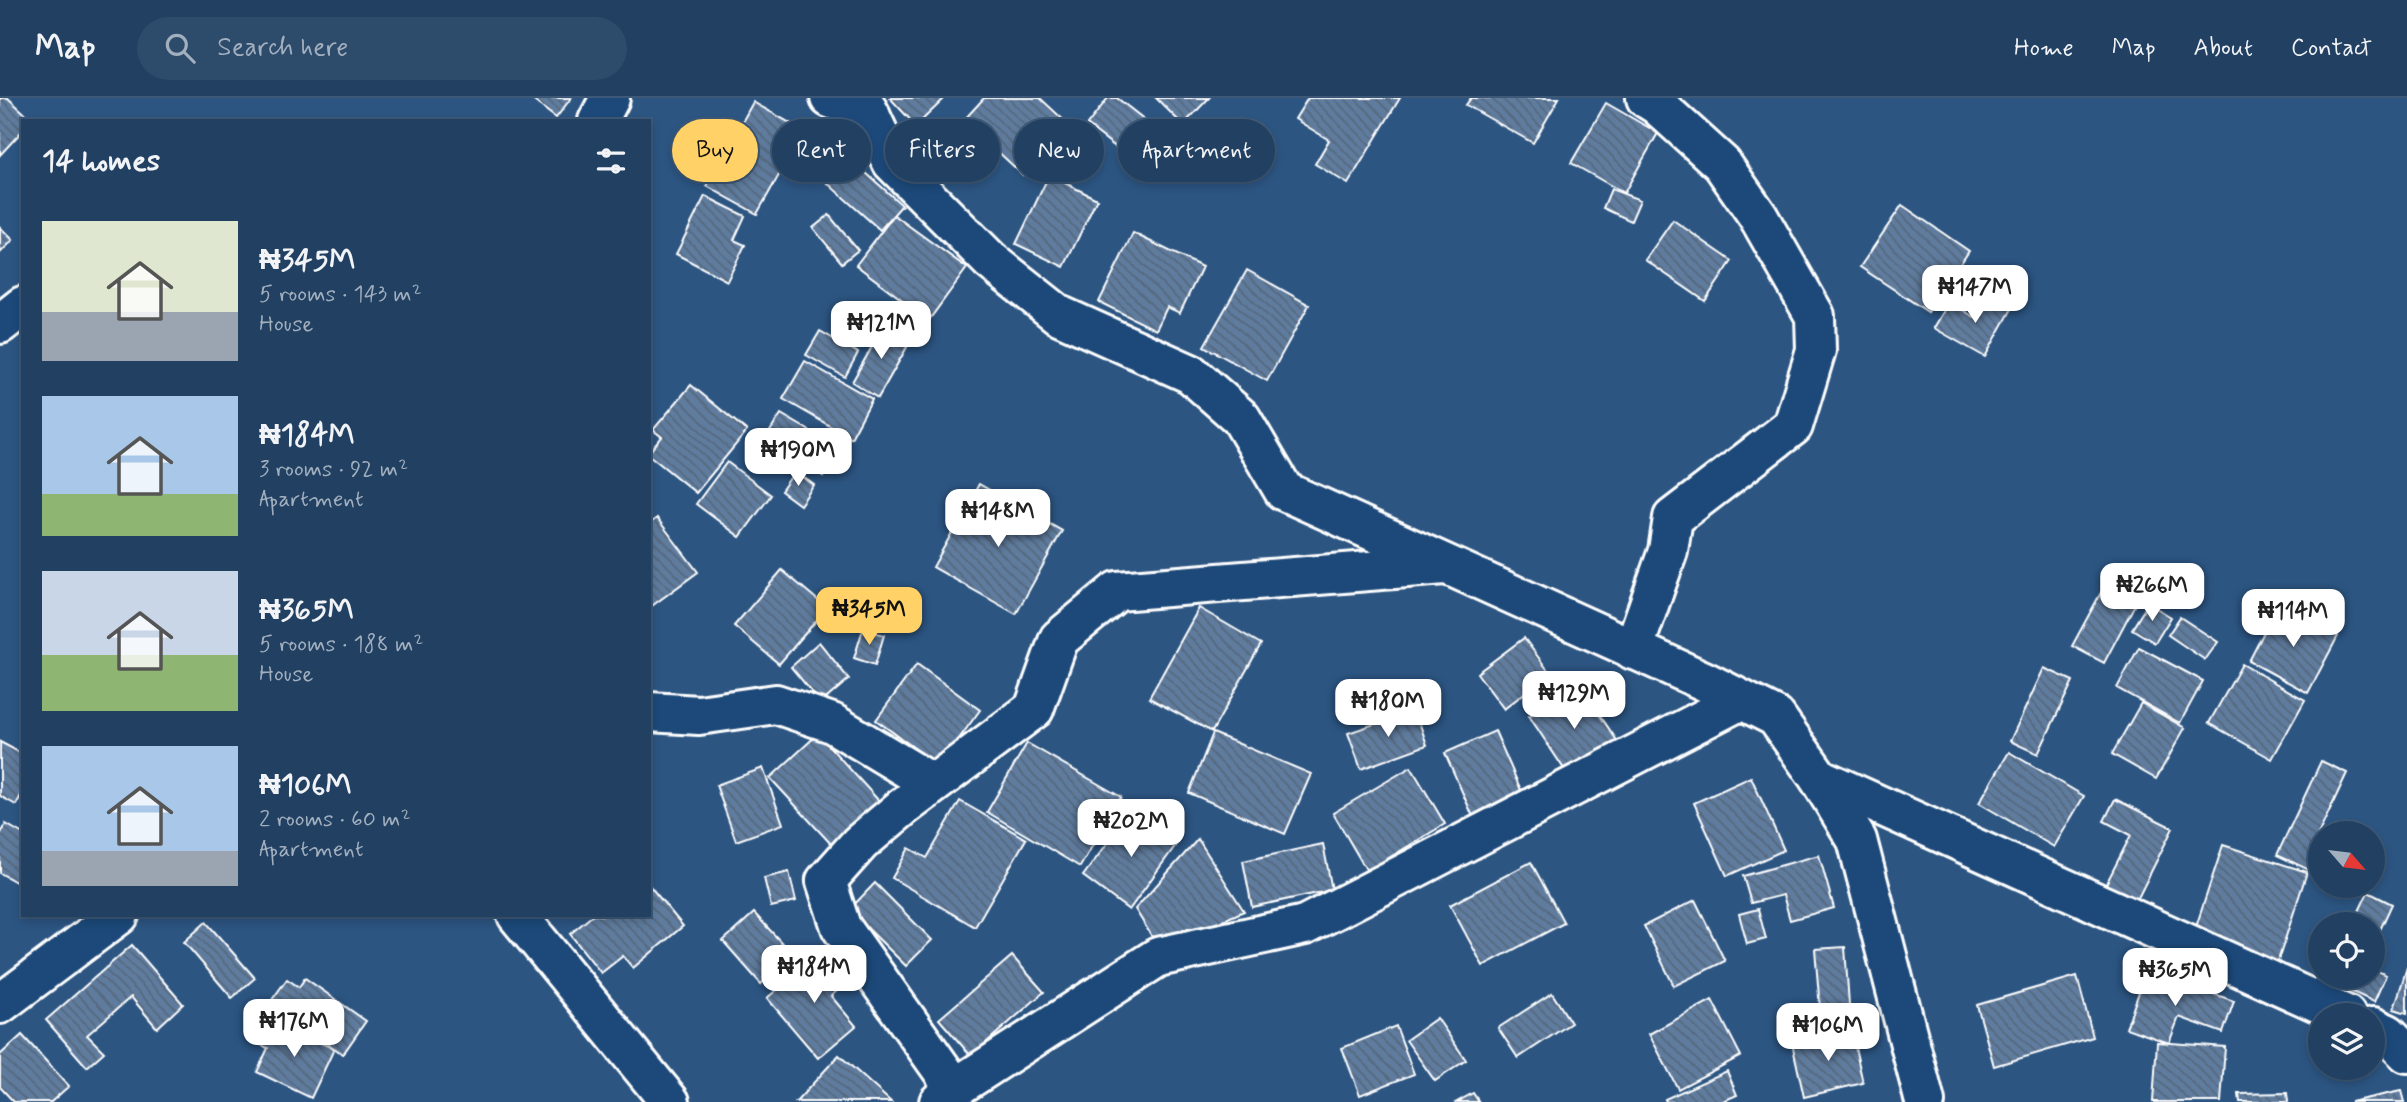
<!DOCTYPE html>
<meta charset="utf-8">
<style>
body{margin:0;font-family:Mynerve,sans-serif;background:#2d4b6b;color:#f1f3f6;height:100vh;display:flex;flex-direction:column;font-size:26px;white-space:nowrap}
*{box-sizing:border-box;margin:0}
p{font-size:23px;color:#a2afbe}
.icon{flex:none;width:38px;height:38px;fill:none;stroke:currentColor;stroke-width:2;stroke-linecap:round;stroke-linejoin:round}
.map{position:relative;flex:1;overflow:hidden}
.details{position:absolute;left:21px;top:21px;width:630px;height:798px;display:flex;flex-direction:column;background:#214062;border-radius:0px;box-shadow:0 4px 10px #0003,0 0 0 2px #3e5977}
.details>*{flex:none}
.guide{position:absolute;left:672px;top:21px;width:665px;height:63px;display:flex;gap:14px}
.needle{width:46px;rotate:118deg}
.buttons{position:absolute;left:2308px;top:723px;display:grid;gap:14px}
.buttons a{display:grid;place-items:center;width:77px;height:77px;border-radius:50%;background:#214062;box-shadow:0 4px 10px #0003,0 0 0 2px #3e5977;font-size:35px}
.price{position:absolute;translate:-50% -60px;padding:0 16px;border-radius:14px;background:#fff;color:#222;font-size:23px;line-height:46px;filter:drop-shadow(0 2px 4px #0008)}
.price::after{content:'';position:absolute;left:50%;top:42px;width:21px;height:16px;margin-left:-10px;background:inherit;clip-path:polygon(0 0,100% 0,50% 100%)}
.price.selected{background:#ffd166;color:#111}
ul{padding:0;list-style:none}
li{display:flex;align-items:center;gap:21px;height:175px;padding:0 21px}
li span{display:grid;place-items:center;flex:none;width:196px;height:140px;border-radius:0px;color:#555}
li>.icon{margin-inline-start:auto}
span .icon{width:84px;height:84px;fill:#fffc;stroke-width:1}
li b{font-size:30px}
h2{display:flex;justify-content:space-between;align-items:center;height:84px;padding:0 21px;font-size:30px}
.tag{padding:0 24px;border-radius:32px;background:#214062;box-shadow:0 4px 10px #0003,0 0 0 2px #3e5977;font-size:24px;line-height:63px}
.tag.selected{background:#ffd166;color:#111}
header{display:flex;align-items:center;gap:42px;box-sizing:border-box;height:98px;padding:0 35px;background:#214062;border-bottom:2px solid #3e5977}
header strong{font-size:33px}
nav{display:flex;gap:38px;margin-inline-start:auto;font-size:24px}
.search{width:490px;height:63px;background:#2d4b6b;display:flex;align-items:center;gap:18px;box-sizing:border-box;padding:0 24px;border-radius:38px;color:#a2afbe;font-size:26px}
.map>svg:first-child{display:block}
.building{fill:url(#building-back-hatch);stroke:#fff;stroke-width:2}
.lines{fill:none;stroke-linecap:round;stroke-linejoin:round}
.street-casing{stroke:#fff;stroke-width:44}
.street{stroke:#1f4a7a;stroke-width:38}
</style>
<header>
<strong>Map</strong>
<div class="search"><svg class="icon" aria-label="search" viewBox="0 0 24 24"><circle cx="10" cy="10" r="6"/><path d="M15 15l6 6"/></svg>Search here</div>
<nav><a>Home</a><a>Map</a><a>About</a><a>Contact</a></nav>
</header>
<div class="map">
<svg width="2407" height="1004" viewBox="0 0 2407 1004">
<defs>
<pattern id="building-back-hatch" width="6" height="6" patternUnits="userSpaceOnUse" patternTransform="scale(1.75)"><rect width="6" height="6" fill="#5e7c9f"/><path d="M-1 5l2 2M0 0l6 6M5-1l2 2" fill="none" stroke="#56667a"/></pattern>
</defs>
<rect width="100%" height="100%" fill="#2c5582"/>
<filter id="ink" filterUnits="userSpaceOnUse"><feTurbulence type="fractalNoise" baseFrequency=".0143" numOctaves="2"/><feDisplacementMap in="SourceGraphic" scale="14" xChannelSelector="R" yChannelSelector="G"/><feConvolveMatrix kernelMatrix="1 2 1 2 8 2 1 2 1" color-interpolation-filters="sRGB"/></filter>
<g filter="url(#ink)">
<g class="building">
<path d="M0 0H8L32 22 23 23V32L0 57Z"/>
<path d="M530 0H571L556 20Z"/>
<path d="M890 0H945L916 28Z"/>
<path d="M984 0H1040L1069 27 1023 77 964 22Z"/>
<path d="M1108 0H1117L1169 41 1144 71 1087 27Z"/>
<path d="M1156 0H1209L1183 27Z"/>
<path d="M1308 0H1400L1348 86 1315 66 1329 42 1295 21Z"/>
<path d="M1471 0H1559L1533 45 1466 7Z"/>
<path d="M753 4 804 33 757 116 707 88Z"/>
<path d="M1606 5 1658 35 1624 95 1571 65Z"/>
<path d="M837 49 902 107 880 132 815 74Z"/>
<path d="M1049 77 1097 101 1064 169 1016 146Z"/>
<path d="M1611 91 1640 102 1631 123 1603 110Z"/>
<path d="M705 98 745 118 734 142 745 147 727 183 676 156Z"/>
<path d="M1902 107 1969 153 1928 214 1860 169Z"/>
<path d="M829 117 858 152 842 165 813 130Z"/>
<path d="M894 117 967 170 929 222 856 167Z"/>
<path d="M1673 122 1732 163 1705 203 1645 162Z"/>
<path d="M0 129 13 142 0 155Z"/>
<path d="M1133 135 1202 169 1180 215 1167 209 1156 232 1099 204Z"/>
<path d="M1247 172 1309 207 1267 283 1204 248Z"/>
<path d="M1990 196 2013 209 1985 259 1934 230 1949 204 1976 220Z"/>
<path d="M885 226 911 242 878 300 852 284Z"/>
<path d="M820 233 858 255 845 279 806 257Z"/>
<path d="M805 263 872 301 851 340 783 301Z"/>
<path d="M691 287 747 333 696 395 649 357V354L662 339 653 332Z"/>
<path d="M781 316 839 350 823 378 764 343Z"/>
<path d="M727 364 771 397 740 439 696 406Z"/>
<path d="M795 373 814 387 800 407 781 393Z"/>
<path d="M979 386 1062 433 1016 516 933 469Z"/>
<path d="M657 420 698 474 649 510V426Z"/>
<path d="M782 472 827 510 779 566 734 528Z"/>
<path d="M2111 476 2142 493 2104 565 2072 548Z"/>
<path d="M2148 505 2171 519 2155 545 2132 531Z"/>
<path d="M2278 507 2338 538 2308 595 2249 563Z"/>
<path d="M1199 510 1261 546 1212 634 1149 600Z"/>
<path d="M2180 519 2218 544 2205 562 2168 537Z"/>
<path d="M863 531 884 537 875 567 854 560Z"/>
<path d="M1524 540 1550 575 1504 611 1477 575Z"/>
<path d="M819 544 849 581 821 605 791 569Z"/>
<path d="M2139 549 2203 583 2180 625 2117 590Z"/>
<path d="M917 566 980 612 939 668 876 622Z"/>
<path d="M2242 566 2305 602 2272 661 2209 625Z"/>
<path d="M2044 570 2073 583 2038 656 2010 643Z"/>
<path d="M1578 585 1620 647 1570 680 1529 618Z"/>
<path d="M2141 605 2185 630 2156 681 2112 656Z"/>
<path d="M1415 612 1427 647 1361 671 1348 635Z"/>
<path d="M1495 633 1524 699 1474 721 1445 655Z"/>
<path d="M1213 635 1311 676 1285 736 1189 695Z"/>
<path d="M818 636 879 703 832 747 770 680Z"/>
<path d="M0 644 23 656V694L16 707 0 698Z"/>
<path d="M1027 645 1121 699 1080 769 987 714Z"/>
<path d="M2009 654 2084 698 2054 749 1979 705Z"/>
<path d="M2321 663 2347 675 2317 739 2320 740V777L2277 757Z"/>
<path d="M1411 669 1445 726 1367 773 1333 715Z"/>
<path d="M763 670 783 726 736 743 716 687Z"/>
<path d="M1751 679 1784 752 1727 778 1694 705Z"/>
<path d="M2115 701 2173 730 2136 804 2105 788 2131 737 2104 723Z"/>
<path d="M960 703 1026 741 975 829 892 780 909 750 927 760Z"/>
<path d="M1133 711 1178 744 1129 812 1083 778Z"/>
<path d="M6 726 23 736V788L0 775V737Z"/>
<path d="M1198 741 1244 813 1159 850 1135 811Z"/>
<path d="M1323 746 1332 792 1252 809 1243 763Z"/>
<path d="M2223 747 2307 774 2277 866 2193 838Z"/>
<path d="M1819 757 1834 810 1790 822 1783 797 1751 805 1743 778Z"/>
<path d="M1531 764 1564 825 1483 868 1450 807Z"/>
<path d="M789 774 796 803 771 809 764 780Z"/>
<path d="M875 785 932 842 906 868 849 812Z"/>
<path d="M649 787 683 828 633 870 623 858 601 875 570 836 593 817H649Z"/>
<path d="M2368 794 2392 806 2373 847V826H2353Z"/>
<path d="M1695 802 1725 863 1674 888 1644 828Z"/>
<path d="M1758 811 1766 841 1747 846 1739 816Z"/>
<path d="M754 815 793 857 761 886 723 843Z"/>
<path d="M206 824 255 880 232 900 184 844Z"/>
<path d="M132 847 183 906 157 930 131 899 87 937 104 954 87 969 46 922Z"/>
<path d="M1845 849 1850 921 1821 923 1815 851Z"/>
<path d="M822 854 847 884 831 898 856 928 818 960 767 900Z"/>
<path d="M1012 858 1044 894 971 958 939 921Z"/>
<path d="M2407 869V915L2394 911Z"/>
<path d="M2373 871 2386 877 2374 904 2327 882 2329 878H2373Z"/>
<path d="M2147 872 2234 903 2223 935 2179 919 2169 945 2126 930Z"/>
<path d="M2077 878 2093 939 1994 968 1977 907Z"/>
<path d="M305 880 366 923 343 956 269 906 287 881 299 889Z"/>
<path d="M1552 895 1571 925 1518 960 1498 930Z"/>
<path d="M1712 902 1741 958 1678 991 1649 936Z"/>
<path d="M1437 920 1466 962 1435 983 1406 942Z"/>
<path d="M273 922 334 951 311 1000 257 974 268 950 261 947Z"/>
<path d="M1396 928 1414 976 1360 997 1342 950Z"/>
<path d="M1851 931 1863 985 1804 999 1792 945Z"/>
<path d="M22 937 69 988 51 1004H14L0 989V957Z"/>
<path d="M2157 944 2225 949 2221 1004H2153Z"/>
<path d="M839 957 891 1004H796Z"/>
<path d="M1727 973 1737 997 1721 1004H1666L1665 1001Z"/>
<path d="M2401 993 2404 1004H2350Z"/>
<path d="M1473 995 1479 1004H1457Z"/>
<path d="M2287 995 2288 1004H2240L2239 996Z"/>
</g>
<g class="lines">
<g class="street-casing">
<g id="street">
<path d="M830 0 870 16"/>
<path d="M862 0 892 64 991 163 1059 217 1191 276 1241 320 1284 393 1704 583 1776 619 1819 680 1857 742 1925 1004"/>
<path d="M598 23 610 0"/>
<path d="M0 226 23 208"/>
<path d="M1633 552 1668 453 1673 420 1793 328 1816 252 1815 218 1758 118 1722 66 1657 7 1646 0"/>
<path d="M649 614 699 617 776 606 832 625 933 686"/>
<path d="M1819 680 2346 917"/>
<path d="M517 817 670 1004"/>
<path d="M0 906 119 817"/>
<path d="M2373 929 2388 936 2407 955"/>
<path d="M955 990 841 829 826 783 860 745 903 709 1034 611 1059 541 1117 493 1445 467"/>
<path d="M939 1004 955 990 1158 859 1305 827 1741 602"/>
</g>
</g>
<use href="#street" class="street"/>
</g>
</g>
</svg>
<div class="buttons">
<a><svg class="needle" viewBox="-14 -14 28 28"><path d="M0-13l5 13h-10z" fill="#e53935"/><path d="M0 13l5-13h-10z" fill="#a2afbe"/></svg></a>
<a><svg class="icon" aria-label="locate" viewBox="0 0 24 24"><circle cx="12" cy="12" r="6"/><path d="M12 2v4M12 18v4M2 12h4M18 12h4"/></svg></a>
<a><svg class="icon" aria-label="layers" viewBox="0 0 24 24"><path d="M12 4l9 5-9 5-9-5zM3 14l9 5 9-5"/></svg></a>
</div>
<b class="price" style="left:1975px;top:227px">₦147M</b>
<b class="price" style="left:881px;top:263px">₦121M</b>
<b class="price" style="left:798px;top:390px">₦190M</b>
<b class="price" style="left:998px;top:451px">₦148M</b>
<b class="price" style="left:2152px;top:525px">₦266M</b>
<b class="price selected" style="left:869px;top:549px">₦345M</b>
<b class="price" style="left:2293px;top:551px">₦114M</b>
<b class="price" style="left:1574px;top:633px">₦129M</b>
<b class="price" style="left:1388px;top:641px">₦180M</b>
<b class="price" style="left:1131px;top:761px">₦202M</b>
<b class="price" style="left:814px;top:907px">₦184M</b>
<b class="price" style="left:2175px;top:910px">₦365M</b>
<b class="price" style="left:294px;top:961px">₦176M</b>
<b class="price" style="left:1828px;top:965px">₦106M</b>
<div class="guide">
<a class="tag selected">Buy</a>
<a class="tag">Rent</a>
<a class="tag">Filters</a>
<a class="tag">New</a>
<a class="tag">Apartment</a>
</div>
<section class="details">
<h2>14 homes<svg class="icon" aria-label="filters" viewBox="0 0 24 24"><path d="M4 7h16M4 17h16"/><circle cx="9" cy="7" r="2"/><circle cx="15" cy="17" r="2"/></svg></h2>
<ul>
<li><span style="background:linear-gradient(#dfe7d0 65%,#9aa5b1 0)"><svg class="icon" aria-label="home" viewBox="0 0 24 24"><path d="M3 11l9-7 9 7M6 9v11h12V9"/></svg></span><div><b>₦345M</b><p>5 rooms · 143 m²</p><p>House</p></div></li>
<li><span style="background:linear-gradient(#a9c7e8 70%,#8fb573 0)"><svg class="icon" aria-label="home" viewBox="0 0 24 24"><path d="M3 11l9-7 9 7M6 9v11h12V9"/></svg></span><div><b>₦184M</b><p>3 rooms · 92 m²</p><p>Apartment</p></div></li>
<li><span style="background:linear-gradient(#c9d6e8 60%,#8fb573 0)"><svg class="icon" aria-label="home" viewBox="0 0 24 24"><path d="M3 11l9-7 9 7M6 9v11h12V9"/></svg></span><div><b>₦365M</b><p>5 rooms · 188 m²</p><p>House</p></div></li>
<li><span style="background:linear-gradient(#a9c7e8 75%,#9aa5b1 0)"><svg class="icon" aria-label="home" viewBox="0 0 24 24"><path d="M3 11l9-7 9 7M6 9v11h12V9"/></svg></span><div><b>₦106M</b><p>2 rooms · 60 m²</p><p>Apartment</p></div></li>
</ul>
</section>
</div>
